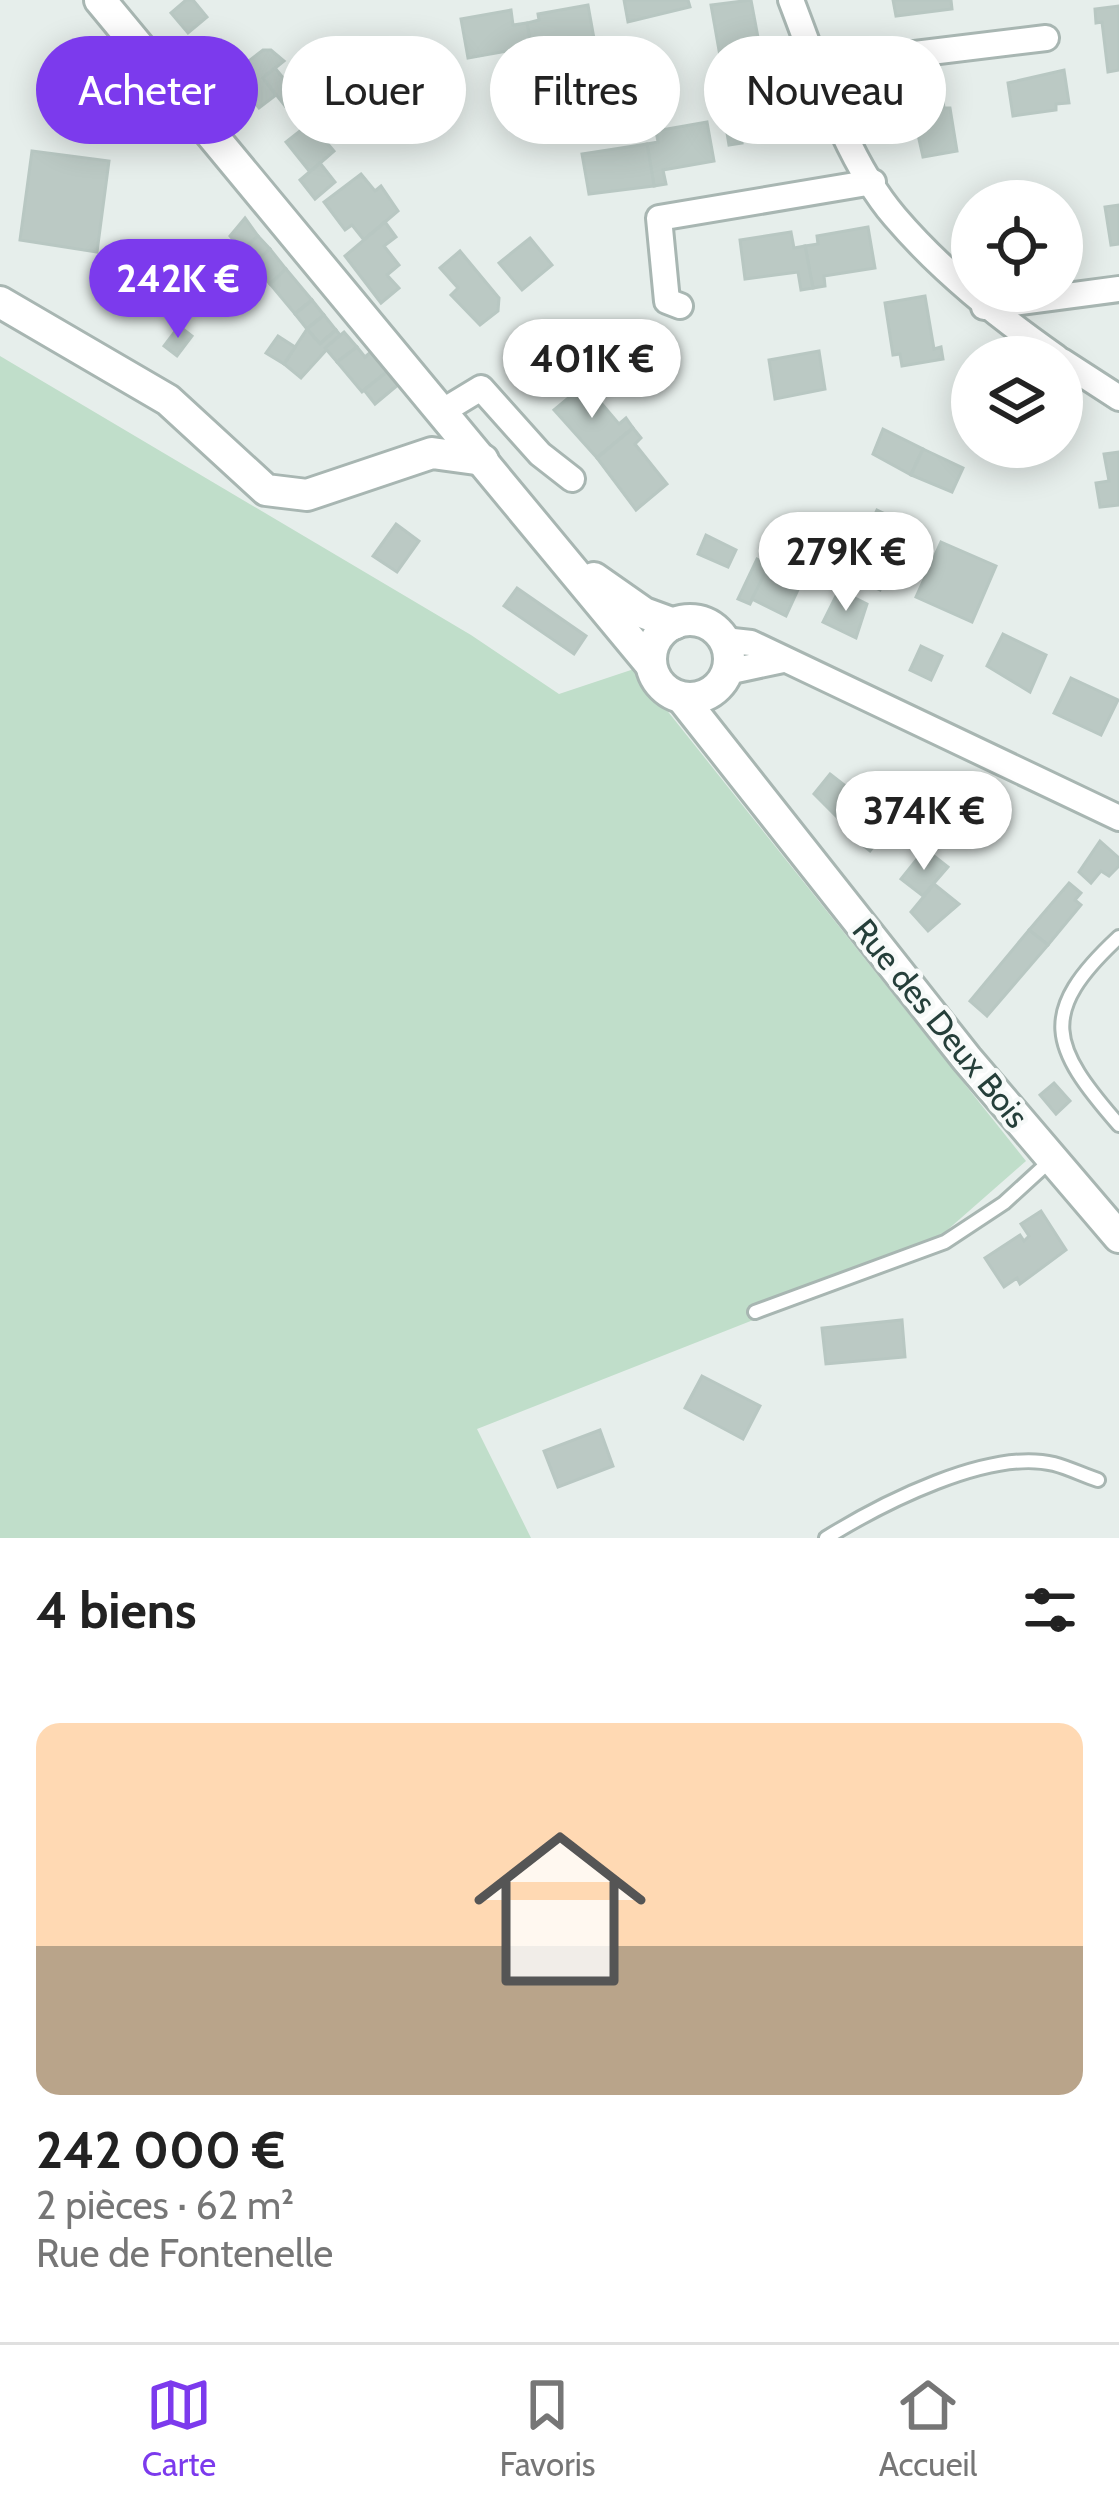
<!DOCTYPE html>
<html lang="fr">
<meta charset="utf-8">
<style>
body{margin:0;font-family:Cabin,sans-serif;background:#f6f6f6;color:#222;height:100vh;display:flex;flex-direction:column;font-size:45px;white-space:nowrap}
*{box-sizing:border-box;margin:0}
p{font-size:39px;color:#767676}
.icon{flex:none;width:66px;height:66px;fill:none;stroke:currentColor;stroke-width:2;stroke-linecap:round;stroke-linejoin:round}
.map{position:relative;height:1538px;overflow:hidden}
.drawer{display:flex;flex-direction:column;background:#fff;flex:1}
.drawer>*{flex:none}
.guide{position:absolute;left:36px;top:36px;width:1047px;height:108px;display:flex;gap:24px}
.controls{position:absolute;left:951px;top:180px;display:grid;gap:24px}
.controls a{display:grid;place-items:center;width:132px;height:132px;border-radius:50%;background:#fff;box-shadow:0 6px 30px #0003;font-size:60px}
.price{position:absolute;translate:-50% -102px;padding:0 27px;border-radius:42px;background:#fff;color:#222;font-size:39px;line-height:78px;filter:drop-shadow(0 3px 6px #0008)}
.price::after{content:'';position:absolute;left:50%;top:72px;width:36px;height:27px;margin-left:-18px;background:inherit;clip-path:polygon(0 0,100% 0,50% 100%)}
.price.current{background:#7c3aed;color:#fff}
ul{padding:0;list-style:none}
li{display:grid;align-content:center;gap:24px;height:636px;padding:0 36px}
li+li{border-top:3px solid #e0e0e0}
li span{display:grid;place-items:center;height:372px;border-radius:24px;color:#555}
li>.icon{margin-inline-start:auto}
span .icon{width:216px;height:216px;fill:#fffc;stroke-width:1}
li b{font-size:51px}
h2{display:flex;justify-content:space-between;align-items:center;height:144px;padding:0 36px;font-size:51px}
.tag{padding:0 42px;border-radius:54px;background:#fff;box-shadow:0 6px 30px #0003;font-size:42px;line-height:108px}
.tag.current{background:#7c3aed;color:#fff}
.menu{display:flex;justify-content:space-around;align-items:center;height:168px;border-top:3px solid #e0e0e0;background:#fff;font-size:33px;color:#767676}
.menu a{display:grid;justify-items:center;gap:6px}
.menu .current{color:#7c3aed}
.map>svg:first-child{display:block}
.green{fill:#c0deca}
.building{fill:#bbc9c4;stroke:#b8c7c2;stroke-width:3}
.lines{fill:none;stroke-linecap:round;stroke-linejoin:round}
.service-casing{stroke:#a8b6b2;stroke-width:18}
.minor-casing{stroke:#a8b6b2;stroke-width:30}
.tertiary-casing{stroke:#a8b6b2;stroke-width:36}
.service{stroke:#fff;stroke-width:12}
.minor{stroke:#fff;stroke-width:24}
.tertiary{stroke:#fff;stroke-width:30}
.labels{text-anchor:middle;stroke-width:9;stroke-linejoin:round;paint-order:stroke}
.street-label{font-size:33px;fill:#253f3a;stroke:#f7faf9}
</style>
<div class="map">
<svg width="1119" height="1538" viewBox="0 0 1119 1538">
<rect width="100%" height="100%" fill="#e6eeeb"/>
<path class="green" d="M0 356 471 635 559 694 634 669 1026 1161 920 1254 477 1429 531 1538H0Z"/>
<g class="building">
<path d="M186 0H193L207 17 188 33 171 13Z"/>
<path d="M624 0H688L690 7 628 22Z"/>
<path d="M751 0 760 48 767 47 770 61 727 69 724 55 720 56 711 5Z"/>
<path d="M893 0H951L952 9 896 16Z"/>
<path d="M588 5 595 44 544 54 546 63 534 65 527 23 539 20 538 14Z"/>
<path d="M1119 6V70L1108 72 1102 22 1096 23 1095 9Z"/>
<path d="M511 10 513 25 527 23 534 65 521 67 518 49 468 58 461 19Z"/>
<path d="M263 50H271L284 61 263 78 276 95 259 108 232 74Z"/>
<path d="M275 68 298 96 285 106 263 78Z"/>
<path d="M1064 70 1069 103 1056 104V110L1013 116 1008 83Z"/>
<path d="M783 84 789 124 740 133 742 143 729 145 722 103 734 101 733 93Z"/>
<path d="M942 94 944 108H950L957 151 923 157 910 99Z"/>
<path d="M707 122 714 161 663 170 666 184 654 186 647 144 658 142 656 131Z"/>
<path d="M310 123 334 151 310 172 286 142Z"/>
<path d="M647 144 654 186 589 194 582 154Z"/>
<path d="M32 151 109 161 97 252 20 240Z"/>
<path d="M320 163 335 182 315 199 300 180Z"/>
<path d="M361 174 375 191 381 186 398 211 364 240 352 225 345 230 324 202Z"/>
<path d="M1119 205V244L1111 245 1105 207Z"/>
<path d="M245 218 258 236 242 250 230 236Z"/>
<path d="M385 222 396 237 384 246 399 265 387 275 399 288 381 303 345 256Z"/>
<path d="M868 227 875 268 824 276 825 286 813 288 805 246 818 244 817 236Z"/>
<path d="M791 232 794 248 805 246 813 288 801 290 798 272 745 279 740 240Z"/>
<path d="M258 236 270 249 253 264 242 250Z"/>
<path d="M530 238 552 265 522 290 499 263Z"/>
<path d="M270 249 286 269 270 284 253 264Z"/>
<path d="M460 251 499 298 498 311 480 325 451 295 458 288 440 268Z"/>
<path d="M286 269 312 300 295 314 270 284Z"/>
<path d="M925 296 934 349 941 347 943 359 902 366 900 354 893 355 885 303Z"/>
<path d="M312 300 324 315 307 329 295 314Z"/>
<path d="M324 315 336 330 320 344 307 329Z"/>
<path d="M541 323 558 344 566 337 582 356 544 388 511 349Z"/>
<path d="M179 326 192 336 177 356 164 346Z"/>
<path d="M307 329 320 344 336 330 340 335 301 378 284 364Z"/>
<path d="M344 332 357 347 337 362 325 348Z"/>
<path d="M278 336 295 347 284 364 266 353Z"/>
<path d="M357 347 365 357 372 351 388 371 362 392 337 362Z"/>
<path d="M819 351 825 389 775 399 769 360Z"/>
<path d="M388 371 399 384 375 404 364 390Z"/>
<path d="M585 384 619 424 626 418 633 428 597 458 554 410Z"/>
<path d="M633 428 641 438 635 444 667 484 636 510 597 458Z"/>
<path d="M883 429 923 449 911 475 873 454Z"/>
<path d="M923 449 963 468 952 492 911 475Z"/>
<path d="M1119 452V505L1100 507 1096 483 1109 481 1104 454Z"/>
<path d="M877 510 906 524 895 558 862 542Z"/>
<path d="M396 524 419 541 397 572 373 556Z"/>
<path d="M706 535 736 550 728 567 698 554Z"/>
<path d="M862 542 891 556 880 590 846 574Z"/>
<path d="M941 542 996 566 972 622 916 597Z"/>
<path d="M757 559 769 565 750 604 738 599Z"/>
<path d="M769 565 802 581 786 616 752 599Z"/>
<path d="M517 588 586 636 574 654 504 606Z"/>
<path d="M839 590 867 604 856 638 823 622Z"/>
<path d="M1003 634 1046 655 1030 692 987 666Z"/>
<path d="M921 646 942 656 931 680 910 670Z"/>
<path d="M1071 678 1118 700 1101 735 1054 713Z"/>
<path d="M830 774 866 802 847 827 814 794Z"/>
<path d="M866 802 892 823 870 851 844 830Z"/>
<path d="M1100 841 1119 858V866L1109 876 1101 871 1091 883 1079 872Z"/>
<path d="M925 849 948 867 923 896 901 879Z"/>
<path d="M1069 883 1081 893 1075 900 1081 905 1048 945 1029 930Z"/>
<path d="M934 884 959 904 928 931 911 912Z"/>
<path d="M1029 930 1048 945 987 1016 970 1001Z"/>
<path d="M1054 1083 1070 1101 1056 1114 1040 1095Z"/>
<path d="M1041 1211 1066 1250 1020 1284 1017 1278 1004 1287 985 1258 1020 1235 1024 1241 1029 1236 1021 1224Z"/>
<path d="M902 1320 905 1357 826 1364 822 1328Z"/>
<path d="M702 1376 760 1406 743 1439 685 1408Z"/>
<path d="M600 1430 613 1466 558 1487 544 1451Z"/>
</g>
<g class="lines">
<g class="service-casing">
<g id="service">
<path d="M1119 937C1037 1013 1050 1046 1119 1125"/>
<path d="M755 1312 945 1242 1004 1203 1051 1160"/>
<path d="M826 1538C881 1504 989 1448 1054 1464 1069 1468 1083 1475 1098 1480"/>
</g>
</g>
<g class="minor-casing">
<g id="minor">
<path d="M791 0C818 70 846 160 895 217 942 272 998 316 1056 357"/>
<path d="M816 66 1046 38"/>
<path d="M680 306 667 301 659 218 873 182"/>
<path d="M984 307 1119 289"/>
<path d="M1062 361 1119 398"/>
<path d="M443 411 481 388 540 454 572 479"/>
<path d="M724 640 751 643 1119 818"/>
<path d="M727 672 783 660"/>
</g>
</g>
<g class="tertiary-casing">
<g id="tertiary">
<path d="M100 0 651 665"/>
<path d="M0 302 168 400 266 490 307 495 432 453 483 460"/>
<path d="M594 578 644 613 674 624"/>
<circle cx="690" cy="659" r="39"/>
<path d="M682 698 967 1059 1119 1237"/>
</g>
</g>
<use href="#service" class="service"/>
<use href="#minor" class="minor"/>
<use href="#tertiary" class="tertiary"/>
</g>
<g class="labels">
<g class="street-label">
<text transform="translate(941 1023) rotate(51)" y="12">Rue des Deux Bois</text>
</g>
</g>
</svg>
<div class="controls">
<a><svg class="icon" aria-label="locate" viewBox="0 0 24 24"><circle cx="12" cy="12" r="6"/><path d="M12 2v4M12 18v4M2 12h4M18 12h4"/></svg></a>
<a><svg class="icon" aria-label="layers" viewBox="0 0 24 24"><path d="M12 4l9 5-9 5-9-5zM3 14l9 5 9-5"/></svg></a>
</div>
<b class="price current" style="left:178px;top:341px">242K €</b>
<b class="price" style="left:592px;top:421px">401K €</b>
<b class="price" style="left:846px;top:614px">279K €</b>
<b class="price" style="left:924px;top:873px">374K €</b>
<div class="guide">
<a class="tag current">Acheter</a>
<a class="tag">Louer</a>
<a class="tag">Filtres</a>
<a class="tag">Nouveau</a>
</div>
</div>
<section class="drawer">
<h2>4 biens<svg class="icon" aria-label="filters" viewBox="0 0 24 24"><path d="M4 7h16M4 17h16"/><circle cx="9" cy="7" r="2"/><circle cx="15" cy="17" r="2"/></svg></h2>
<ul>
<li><span style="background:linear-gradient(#ffd9b3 60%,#b9a48a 0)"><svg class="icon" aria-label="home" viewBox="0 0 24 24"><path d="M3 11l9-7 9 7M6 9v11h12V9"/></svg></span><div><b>242 000 €</b><p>2 pièces · 62 m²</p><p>Rue de Fontenelle</p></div></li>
</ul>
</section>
<nav class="menu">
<a class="current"><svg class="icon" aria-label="map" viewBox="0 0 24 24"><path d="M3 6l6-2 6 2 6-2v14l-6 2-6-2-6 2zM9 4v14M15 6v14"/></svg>Carte</a>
<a><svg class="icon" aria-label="saved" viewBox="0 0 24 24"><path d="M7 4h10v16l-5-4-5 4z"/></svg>Favoris</a>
<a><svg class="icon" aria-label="home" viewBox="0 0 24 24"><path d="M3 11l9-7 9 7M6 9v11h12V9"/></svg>Accueil</a>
</nav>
